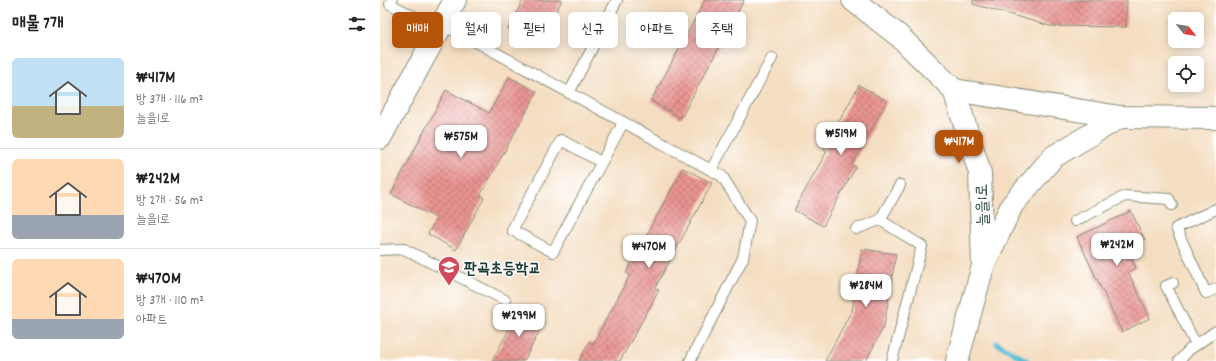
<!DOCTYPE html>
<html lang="ko">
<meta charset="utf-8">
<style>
body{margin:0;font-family:Dekko,"Poor Story",sans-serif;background:#f6f6f6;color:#222;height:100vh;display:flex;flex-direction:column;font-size:15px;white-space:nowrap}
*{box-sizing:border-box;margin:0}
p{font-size:13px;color:#767676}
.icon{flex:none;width:22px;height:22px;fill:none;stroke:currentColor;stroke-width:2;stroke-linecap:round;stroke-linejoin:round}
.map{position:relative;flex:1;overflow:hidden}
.sheet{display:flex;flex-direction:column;background:#fff;width:380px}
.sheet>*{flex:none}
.top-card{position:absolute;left:12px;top:12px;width:380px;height:36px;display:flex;gap:8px}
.needle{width:26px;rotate:120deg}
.controls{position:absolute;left:788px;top:12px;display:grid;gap:8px}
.controls a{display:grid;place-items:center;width:36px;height:36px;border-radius:6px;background:#fff;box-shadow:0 2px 10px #0003;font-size:20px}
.price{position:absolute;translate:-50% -34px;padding:0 9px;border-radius:8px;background:#fff;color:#222;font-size:13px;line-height:26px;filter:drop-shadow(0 1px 2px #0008)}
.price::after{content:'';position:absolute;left:50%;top:24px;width:12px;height:9px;margin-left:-6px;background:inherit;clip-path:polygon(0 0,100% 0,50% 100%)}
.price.active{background:#b45309;color:#fff}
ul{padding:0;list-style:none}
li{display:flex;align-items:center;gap:12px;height:100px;padding:0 12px}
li+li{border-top:1px solid #e0e0e0}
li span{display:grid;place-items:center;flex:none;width:112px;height:80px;border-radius:6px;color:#555}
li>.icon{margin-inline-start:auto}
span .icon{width:48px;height:48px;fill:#fffc;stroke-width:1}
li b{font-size:17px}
h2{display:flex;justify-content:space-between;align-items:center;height:48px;padding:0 12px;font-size:17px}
.pill{padding:0 14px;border-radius:6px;background:#fff;box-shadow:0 2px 10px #0003;font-size:14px;line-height:36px}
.pill.active{background:#b45309;color:#fff}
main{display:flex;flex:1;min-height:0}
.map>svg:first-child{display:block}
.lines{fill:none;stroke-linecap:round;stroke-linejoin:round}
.stream{stroke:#59bdd7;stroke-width:5.5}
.building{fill:url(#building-cross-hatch)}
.lane-casing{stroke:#8a8d7a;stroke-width:12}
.secondary-casing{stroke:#8a8d7a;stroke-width:24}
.highway-casing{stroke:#8a8d7a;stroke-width:24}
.lane{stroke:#fff;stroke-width:10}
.secondary{stroke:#fff;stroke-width:22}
.highway{stroke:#fff;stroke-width:22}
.labels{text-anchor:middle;stroke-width:3;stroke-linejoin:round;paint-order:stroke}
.street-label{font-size:16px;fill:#1f3d34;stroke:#fff}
.poi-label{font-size:16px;font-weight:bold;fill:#1f3d34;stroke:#fff;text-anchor:start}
</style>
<main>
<section class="sheet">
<h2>매물 7개<svg class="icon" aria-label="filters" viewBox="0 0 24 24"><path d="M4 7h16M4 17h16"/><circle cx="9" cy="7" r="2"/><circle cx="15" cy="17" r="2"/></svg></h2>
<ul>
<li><span style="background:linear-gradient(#bfe0f5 60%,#c2b280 0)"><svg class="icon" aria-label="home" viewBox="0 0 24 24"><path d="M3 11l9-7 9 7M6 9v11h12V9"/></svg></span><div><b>₩417M</b><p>방 3개 · 116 m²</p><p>늘을1로</p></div></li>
<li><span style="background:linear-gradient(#ffd9b3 70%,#9aa5b1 0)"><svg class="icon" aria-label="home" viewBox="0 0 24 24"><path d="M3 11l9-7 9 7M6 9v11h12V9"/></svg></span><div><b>₩242M</b><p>방 2개 · 56 m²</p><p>늘을1로</p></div></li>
<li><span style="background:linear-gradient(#ffd9b3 75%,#9aa5b1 0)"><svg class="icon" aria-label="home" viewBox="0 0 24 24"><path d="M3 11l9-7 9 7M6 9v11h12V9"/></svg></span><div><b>₩470M</b><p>방 3개 · 110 m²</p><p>아파트</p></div></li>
</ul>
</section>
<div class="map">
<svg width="836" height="361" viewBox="0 0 836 361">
<defs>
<pattern id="building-cross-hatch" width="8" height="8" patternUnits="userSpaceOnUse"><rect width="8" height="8" fill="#ea9492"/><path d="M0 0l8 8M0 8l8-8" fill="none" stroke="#bd7a78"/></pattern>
</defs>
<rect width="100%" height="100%" fill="#fff"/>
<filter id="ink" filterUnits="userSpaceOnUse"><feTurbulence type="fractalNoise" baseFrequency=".025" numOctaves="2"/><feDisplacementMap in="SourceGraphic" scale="8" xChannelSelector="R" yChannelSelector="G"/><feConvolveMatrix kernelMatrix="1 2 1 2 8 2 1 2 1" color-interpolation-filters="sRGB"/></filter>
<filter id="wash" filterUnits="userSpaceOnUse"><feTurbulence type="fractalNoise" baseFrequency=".012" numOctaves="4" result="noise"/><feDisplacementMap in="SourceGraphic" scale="16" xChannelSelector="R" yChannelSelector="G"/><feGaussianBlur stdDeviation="0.9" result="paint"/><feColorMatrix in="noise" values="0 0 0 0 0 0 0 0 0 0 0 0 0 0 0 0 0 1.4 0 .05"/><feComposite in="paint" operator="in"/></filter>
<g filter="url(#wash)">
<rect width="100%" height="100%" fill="#f4ddc0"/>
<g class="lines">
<path class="stream" d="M617 343 647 361"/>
</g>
<g id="blocks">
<g class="building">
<path d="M143 0H182L158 45 128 29Z"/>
<path d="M325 0H364L301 118 271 101Z"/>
<path d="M593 0H747L746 27 670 26 593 4Z"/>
<path d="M129 77 157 92 100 196 104 198 76 250 48 234 56 218 11 194 66 90 109 113Z"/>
<path d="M479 85 507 101 472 165 476 167 443 226 414 210 447 151 444 149Z"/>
<path d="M303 168 332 183 275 288 279 290 240 361H199L209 342 213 344 250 275 246 273Z"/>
<path d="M751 211 765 240 747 249 756 268 748 272 770 318 742 332 697 237Z"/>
<path d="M482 249 516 254 504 326 486 361H445L472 310Z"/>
<path d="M140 309 164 322 144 361H112Z"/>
</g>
</g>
</g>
<g filter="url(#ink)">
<use href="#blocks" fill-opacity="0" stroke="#8a8d7a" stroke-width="1"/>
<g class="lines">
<g class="lane-casing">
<g id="lane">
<path d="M12 0 10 4 43 21 78 32 342 176 370 221 363 258 310 361"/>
<path d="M189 93 237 0"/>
<path d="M221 162 181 140 132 230 173 252 243 123"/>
<path d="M331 170 392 58"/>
<path d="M836 209 796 228 826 293 836 289"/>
<path d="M500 220 542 246 512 361"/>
<path d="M695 221 745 196 789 199 792 205"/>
<path d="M476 229 500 220 520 185"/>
<path d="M0 250 24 249 125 300"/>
<path d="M793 283 786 286 816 345"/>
<path d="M799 361 809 350 836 331"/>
</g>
</g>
<g class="secondary-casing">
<g id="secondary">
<path d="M473 0 519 36 574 90 600 173 603 266 577 361"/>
<path d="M0 138 75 0"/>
</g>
</g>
<g class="highway-casing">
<g id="highway">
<path d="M574 90 740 117 836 118"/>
<path d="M603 266 632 205 673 157 740 117"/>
</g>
</g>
<use href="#lane" class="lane"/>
<use href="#secondary" class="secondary"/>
<use href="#highway" class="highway"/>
</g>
</g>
<defs>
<g id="school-pin" transform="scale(1.15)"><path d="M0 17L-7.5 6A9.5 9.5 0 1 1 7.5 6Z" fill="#d1495b" stroke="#fff"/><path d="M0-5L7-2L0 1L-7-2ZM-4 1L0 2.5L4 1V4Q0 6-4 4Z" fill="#fff"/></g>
</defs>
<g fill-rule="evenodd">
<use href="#school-pin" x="69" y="267"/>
</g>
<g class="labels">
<g class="street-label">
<text transform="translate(601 205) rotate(-92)" y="6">늘을1로</text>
</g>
<g class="poi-label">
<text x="84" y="273">판곡초등학교</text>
</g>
</g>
</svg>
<div class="controls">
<a><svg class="needle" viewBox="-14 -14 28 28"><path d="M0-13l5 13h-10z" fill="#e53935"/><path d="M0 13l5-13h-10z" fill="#767676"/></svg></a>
<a><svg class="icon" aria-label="locate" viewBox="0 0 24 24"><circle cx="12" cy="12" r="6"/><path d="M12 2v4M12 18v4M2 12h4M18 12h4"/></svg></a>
</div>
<b class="price" style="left:461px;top:156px">₩519M</b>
<b class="price" style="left:81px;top:159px">₩575M</b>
<b class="price active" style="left:579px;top:164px">₩417M</b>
<b class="price" style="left:737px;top:267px">₩242M</b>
<b class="price" style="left:269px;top:269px">₩470M</b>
<b class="price" style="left:486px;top:308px">₩284M</b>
<b class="price" style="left:139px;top:338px">₩299M</b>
<div class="top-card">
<a class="pill active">매매</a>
<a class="pill">월세</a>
<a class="pill">필터</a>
<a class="pill">신규</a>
<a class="pill">아파트</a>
<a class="pill">주택</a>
</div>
</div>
</main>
